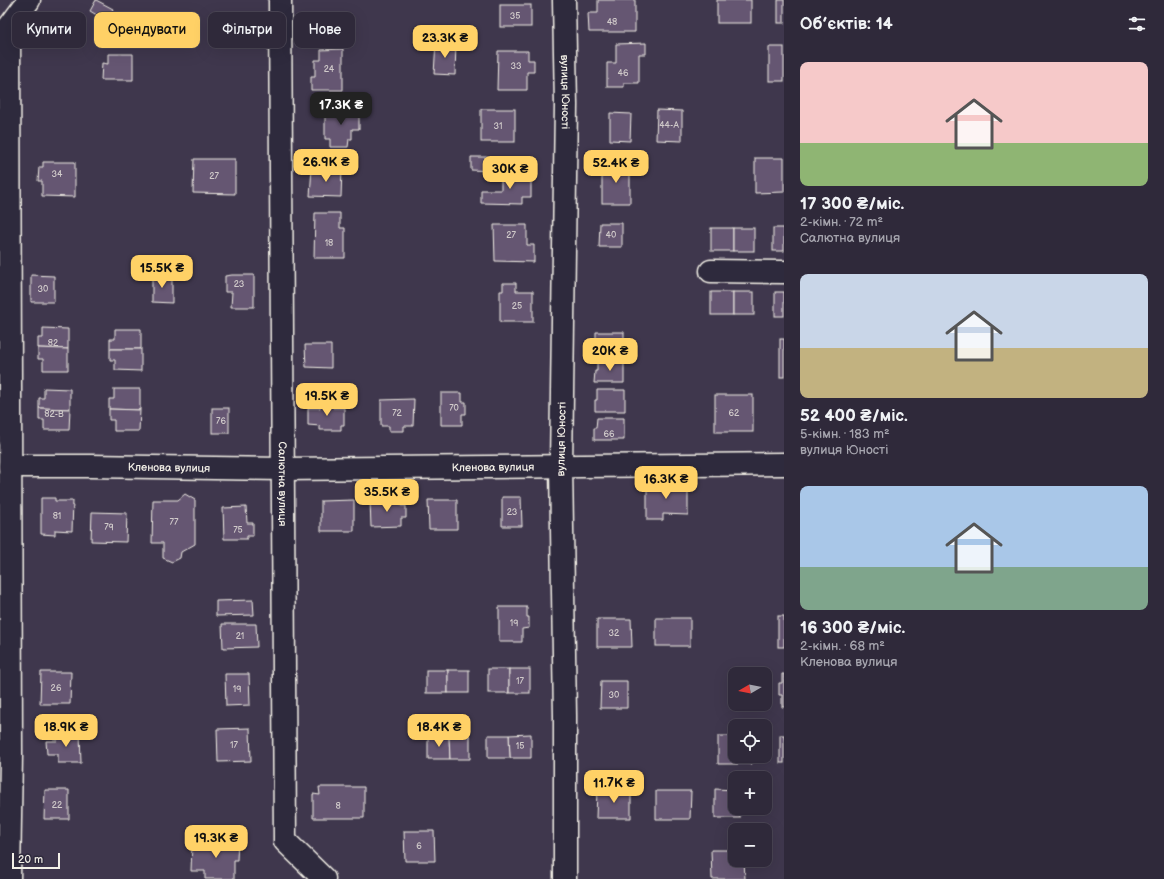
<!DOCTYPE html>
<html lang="uk">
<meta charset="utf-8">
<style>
body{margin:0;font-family:"Balsamiq Sans",sans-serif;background:#373142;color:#f1f3f6;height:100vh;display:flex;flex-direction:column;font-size:15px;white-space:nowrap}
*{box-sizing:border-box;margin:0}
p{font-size:13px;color:#a7a6af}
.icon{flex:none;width:22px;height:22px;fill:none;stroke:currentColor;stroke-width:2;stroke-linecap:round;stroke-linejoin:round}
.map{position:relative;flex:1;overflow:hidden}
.details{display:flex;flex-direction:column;background:#2f293a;width:380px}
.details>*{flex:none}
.banner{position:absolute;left:12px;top:12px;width:380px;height:36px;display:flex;gap:8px}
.needle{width:26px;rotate:260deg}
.fabs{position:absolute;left:728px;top:667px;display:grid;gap:8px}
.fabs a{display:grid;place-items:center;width:44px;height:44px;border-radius:8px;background:#2f293a;box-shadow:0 4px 16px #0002,0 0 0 1px #4a4554;font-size:20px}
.scale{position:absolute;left:12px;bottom:10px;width:48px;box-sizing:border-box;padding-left:4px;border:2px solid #f4f1e8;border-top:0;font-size:11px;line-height:14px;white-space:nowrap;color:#f4f1e8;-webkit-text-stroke:3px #2f2a3d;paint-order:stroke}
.price{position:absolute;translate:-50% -34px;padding:0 9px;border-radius:8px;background:#ffd166;color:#111;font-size:13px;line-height:26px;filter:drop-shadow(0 1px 2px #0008)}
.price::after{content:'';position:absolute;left:50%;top:24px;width:12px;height:9px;margin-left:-6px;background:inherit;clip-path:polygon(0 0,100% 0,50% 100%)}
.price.current{background:#222;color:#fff}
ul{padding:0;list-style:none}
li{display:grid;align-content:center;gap:8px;height:212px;padding:0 16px}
li span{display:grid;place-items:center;height:124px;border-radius:8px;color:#555}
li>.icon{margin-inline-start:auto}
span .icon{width:72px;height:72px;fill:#fffc;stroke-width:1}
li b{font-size:17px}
h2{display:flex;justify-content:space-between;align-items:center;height:48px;padding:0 16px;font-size:17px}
.chip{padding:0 14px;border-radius:8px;background:#2f293a;box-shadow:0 4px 16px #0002,0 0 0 1px #4a4554;font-size:14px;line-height:36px}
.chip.current{background:#ffd166;color:#111}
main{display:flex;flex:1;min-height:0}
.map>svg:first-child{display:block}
.building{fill:#655672;stroke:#f4f1e8}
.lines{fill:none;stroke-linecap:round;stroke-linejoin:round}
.minor-casing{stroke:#f4f1e8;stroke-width:25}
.minor{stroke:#2f2a3d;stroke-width:22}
.labels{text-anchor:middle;stroke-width:3.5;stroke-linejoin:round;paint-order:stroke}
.number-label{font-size:9px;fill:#d0caca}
.street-label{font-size:11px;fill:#f4f1e8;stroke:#2f2a3d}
</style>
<main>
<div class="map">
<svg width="784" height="879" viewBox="0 0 784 879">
<rect width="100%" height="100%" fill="#3f374d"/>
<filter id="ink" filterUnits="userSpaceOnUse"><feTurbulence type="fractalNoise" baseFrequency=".025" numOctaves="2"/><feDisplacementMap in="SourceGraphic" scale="8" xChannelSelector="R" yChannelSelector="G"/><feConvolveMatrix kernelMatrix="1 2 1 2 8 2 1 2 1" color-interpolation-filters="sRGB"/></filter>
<g filter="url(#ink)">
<g class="building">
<path d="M96 0 113 9 107 21 90 11Z"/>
<path d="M598 0H635V32H589L588 13H598Z"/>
<rect x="717" y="0" width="34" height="23"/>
<rect x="778" y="0" width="6" height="23"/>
<rect x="500" y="5" width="31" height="22"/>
<path d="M436 42 456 43 455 75 434 74Z"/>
<path d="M646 43V54H639V83H624V87H607V63H616V44Z"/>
<rect x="769" y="47" width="15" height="34"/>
<path d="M343 49V90H311V77H315V60H321V50Z"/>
<path d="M498 51H528V60H534V72H527V90H497Z"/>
<path d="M108 54H133V80H101L102 63 108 64Z"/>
<rect x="481" y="109" width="34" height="33"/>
<path d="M325 110H359V129H352V139H349L348 147H330V139H325Z"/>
<path d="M657 110 682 111V141L656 140Z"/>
<path d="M610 113 631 114 630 141 610 140Z"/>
<path d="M471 157H493V171L471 170Z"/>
<path d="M755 158H784V192L755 193Z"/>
<path d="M194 159H235V194L193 193Z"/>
<path d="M43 162H75V197L42 196V181H38L39 167H43Z"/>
<rect x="602" y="166" width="28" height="37"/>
<path d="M312 168 342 169 341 197 310 196Z"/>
<path d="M501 173H531V197H522V204L481 203V190H501Z"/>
<path d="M315 213H340V228H345V258H314Z"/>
<path d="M600 223H622V247H599Z"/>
<path d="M494 225H527V245H534V262L495 261Z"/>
<rect x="711" y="228" width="22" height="23"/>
<rect x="733" y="228" width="21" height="23"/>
<rect x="773" y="228" width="11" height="23"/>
<path d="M31 275 54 276V302H31Z"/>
<path d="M152 275 172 276V303L152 302Z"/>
<path d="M232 275H254V307H231L232 292H225V276Z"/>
<path d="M503 283H516V291H533V322H500V291H503Z"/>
<rect x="711" y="292" width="22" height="23"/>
<rect x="733" y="292" width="21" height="23"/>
<rect x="775" y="292" width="9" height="24"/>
<path d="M43 328 68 329V349L38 348V338H43Z"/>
<path d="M115 329H141V349H110V339H115Z"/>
<path d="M596 332H624V354H594V342H596Z"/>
<rect x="780" y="339" width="4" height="38"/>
<path d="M305 345H331V368L306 367Z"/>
<path d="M38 348 68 349V370H43V359H38Z"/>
<path d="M110 349H141V371L115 370V360H110Z"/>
<path d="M597 361H624V383H594L595 371H597Z"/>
<path d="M44 388 70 389V409L39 408V398H44Z"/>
<path d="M114 389H140V410L109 409V399H114Z"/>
<path d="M597 390H625V411H595V400H597Z"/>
<path d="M441 393H462V402H466V414H462V425H441Z"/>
<rect x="715" y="395" width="38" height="37"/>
<path d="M414 399 413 426H404V431H389V426H381V400Z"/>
<path d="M320 404H333V408H344V425H341V430H320V426L308 425V408H320Z"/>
<path d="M39 408 70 409 69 430H44V420H39Z"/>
<rect x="212" y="408" width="17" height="25"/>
<path d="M109 409 140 410 139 431H114V420H109Z"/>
<path d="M597 418H624V440H594V428H596Z"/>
<path d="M647 481H663V486H688V515L663 514V520H647Z"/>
<path d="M185 494 195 500V544L181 552 180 558 172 562 163 558V543H152L153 500H178Z"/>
<path d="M502 497H521L522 526H502Z"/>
<path d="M41 498H55V501H73L72 531 55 530V535L41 534Z"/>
<path d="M354 500V531H321V501Z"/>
<path d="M370 500H401V506H406V518H401V526L371 527Z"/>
<path d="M428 500H457V529H429Z"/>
<path d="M246 507 247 523H253V536H247V539H224L223 508Z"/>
<path d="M92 512 127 513 126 542 91 541Z"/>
<path d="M253 600 254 615 216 616V601Z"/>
<path d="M499 607H527V617H529V628L522 629V642H499Z"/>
<rect x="778" y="616" width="6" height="31"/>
<rect x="656" y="618" width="34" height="28"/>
<path d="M597 619H631L632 647H597Z"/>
<path d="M222 624H256L257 647 223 648Z"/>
<rect x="488" y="669" width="21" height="24"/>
<rect x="509" y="669" width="21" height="24"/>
<rect x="426" y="670" width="22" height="23"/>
<rect x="448" y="670" width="21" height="23"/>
<path d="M41 672H71L70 704H40Z"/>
<path d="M225 674H249L250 705 226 706Z"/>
<path d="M782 674H784V707H782V695H779V683H782Z"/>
<path d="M601 681H627V708H600Z"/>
<path d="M250 728 251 761 218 762 217 729Z"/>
<path d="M57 733H80L81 763H58V754H47L46 741H57Z"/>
<path d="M531 734V758H510L509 735Z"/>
<path d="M488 735H509L510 758H488Z"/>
<rect x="780" y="735" width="4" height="28"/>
<path d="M428 736H449L450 759H428Z"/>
<path d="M449 736H470V759H450Z"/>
<path d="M718 736H735V756H752V764H718Z"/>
<path d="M319 787H364V818H313V794L320 795Z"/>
<path d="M715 789 735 790V808H740V818H715Z"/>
<path d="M45 790H69V819H44Z"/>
<path d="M597 790H631V818H596Z"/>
<path d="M656 791H691L690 819H656Z"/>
<path d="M404 831H434L435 861H405Z"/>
<path d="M220 839H238L237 860H234V879H205V871H191L192 844H219Z"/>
<path d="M711 850H735V860H744L745 879H712Z"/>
</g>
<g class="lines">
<g class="minor-casing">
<g id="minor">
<path id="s1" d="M280 0 285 841 324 879"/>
<path id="s2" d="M564 0 566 105 561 466 565 716V879"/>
<path d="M9 27 11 754 9 879"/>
<path d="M1 38 29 0"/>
<path d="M711 271 784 272"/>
<path id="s3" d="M10 466H90L282 469 784 464"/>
</g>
</g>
<use href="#minor" class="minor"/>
</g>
</g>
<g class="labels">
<g class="number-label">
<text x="515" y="19">35</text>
<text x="612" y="25">48</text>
<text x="516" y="69">33</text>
<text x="329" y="72">24</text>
<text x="623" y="76">46</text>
<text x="669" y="128">44-А</text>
<text x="498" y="129">31</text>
<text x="57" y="177">34</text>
<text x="214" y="179">27</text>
<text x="511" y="238">27</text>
<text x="611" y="238">40</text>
<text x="329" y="246">18</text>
<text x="239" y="287">23</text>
<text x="43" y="292">30</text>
<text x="517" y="309">25</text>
<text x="53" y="346">82</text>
<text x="454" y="411">70</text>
<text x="397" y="416">72</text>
<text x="734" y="416">62</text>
<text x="54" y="417">82-В</text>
<text x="221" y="424">76</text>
<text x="609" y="437">66</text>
<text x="512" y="515">23</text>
<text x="57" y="519">81</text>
<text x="174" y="525">77</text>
<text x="109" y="530">79</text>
<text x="238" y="533">75</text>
<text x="514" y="626">19</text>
<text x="614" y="636">32</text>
<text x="240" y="639">21</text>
<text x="520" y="684">17</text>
<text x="56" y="691">26</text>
<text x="237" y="692">19</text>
<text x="614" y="698">30</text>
<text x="234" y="748">17</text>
<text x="520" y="749">15</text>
<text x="57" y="808">22</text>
<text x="338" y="809">8</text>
<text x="419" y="849">6</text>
</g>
<g class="street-label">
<text dy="4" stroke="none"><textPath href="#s2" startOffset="92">вулиця Юності</textPath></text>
<text transform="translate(561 439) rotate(-89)" y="4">вулиця Юності</text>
<text dy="4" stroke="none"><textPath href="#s3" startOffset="159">Кленова вулиця</textPath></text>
<text dy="4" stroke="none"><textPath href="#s3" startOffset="483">Кленова вулиця</textPath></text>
<text dy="4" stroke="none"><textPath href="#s1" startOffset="484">Салютна вулиця</textPath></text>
</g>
</g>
</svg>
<div class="fabs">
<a><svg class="needle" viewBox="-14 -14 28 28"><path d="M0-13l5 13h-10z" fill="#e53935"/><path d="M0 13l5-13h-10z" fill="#a7a6af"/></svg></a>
<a><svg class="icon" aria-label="locate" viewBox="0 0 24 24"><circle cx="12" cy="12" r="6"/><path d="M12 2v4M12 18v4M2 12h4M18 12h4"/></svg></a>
<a>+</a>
<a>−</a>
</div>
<div class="scale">20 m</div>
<b class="price" style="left:445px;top:59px">23.3K ₴</b>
<b class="price current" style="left:341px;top:126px">17.3K ₴</b>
<b class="price" style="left:326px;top:183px">26.9K ₴</b>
<b class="price" style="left:616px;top:184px">52.4K ₴</b>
<b class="price" style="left:510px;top:190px">30K ₴</b>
<b class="price" style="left:162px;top:289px">15.5K ₴</b>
<b class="price" style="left:610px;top:372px">20K ₴</b>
<b class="price" style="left:327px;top:417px">19.5K ₴</b>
<b class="price" style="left:666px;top:500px">16.3K ₴</b>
<b class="price" style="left:387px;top:513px">35.5K ₴</b>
<b class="price" style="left:66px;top:748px">18.9K ₴</b>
<b class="price" style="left:439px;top:748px">18.4K ₴</b>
<b class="price" style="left:614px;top:804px">11.7K ₴</b>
<b class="price" style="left:216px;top:859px">19.3K ₴</b>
<div class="banner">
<a class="chip">Купити</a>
<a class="chip current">Орендувати</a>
<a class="chip">Фільтри</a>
<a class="chip">Нове</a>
</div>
</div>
<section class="details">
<h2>Об’єктів: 14<svg class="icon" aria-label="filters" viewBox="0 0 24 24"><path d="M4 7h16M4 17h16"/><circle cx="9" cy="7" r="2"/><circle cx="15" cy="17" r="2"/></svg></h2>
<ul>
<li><span style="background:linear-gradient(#f6c9c9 65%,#8fb573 0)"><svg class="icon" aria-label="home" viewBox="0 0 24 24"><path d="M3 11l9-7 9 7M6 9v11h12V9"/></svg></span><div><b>17 300 ₴/міс.</b><p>2-кімн. · 72 m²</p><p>Салютна вулиця</p></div></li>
<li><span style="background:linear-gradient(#c9d6e8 60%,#c2b280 0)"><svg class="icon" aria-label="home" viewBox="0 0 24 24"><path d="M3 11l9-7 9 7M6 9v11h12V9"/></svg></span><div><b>52 400 ₴/міс.</b><p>5-кімн. · 183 m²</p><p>вулиця Юності</p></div></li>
<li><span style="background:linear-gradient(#a9c7e8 65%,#7fa58c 0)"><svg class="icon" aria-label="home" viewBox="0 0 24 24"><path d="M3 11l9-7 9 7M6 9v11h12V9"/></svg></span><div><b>16 300 ₴/міс.</b><p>2-кімн. · 68 m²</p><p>Кленова вулиця</p></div></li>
</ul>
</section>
</main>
